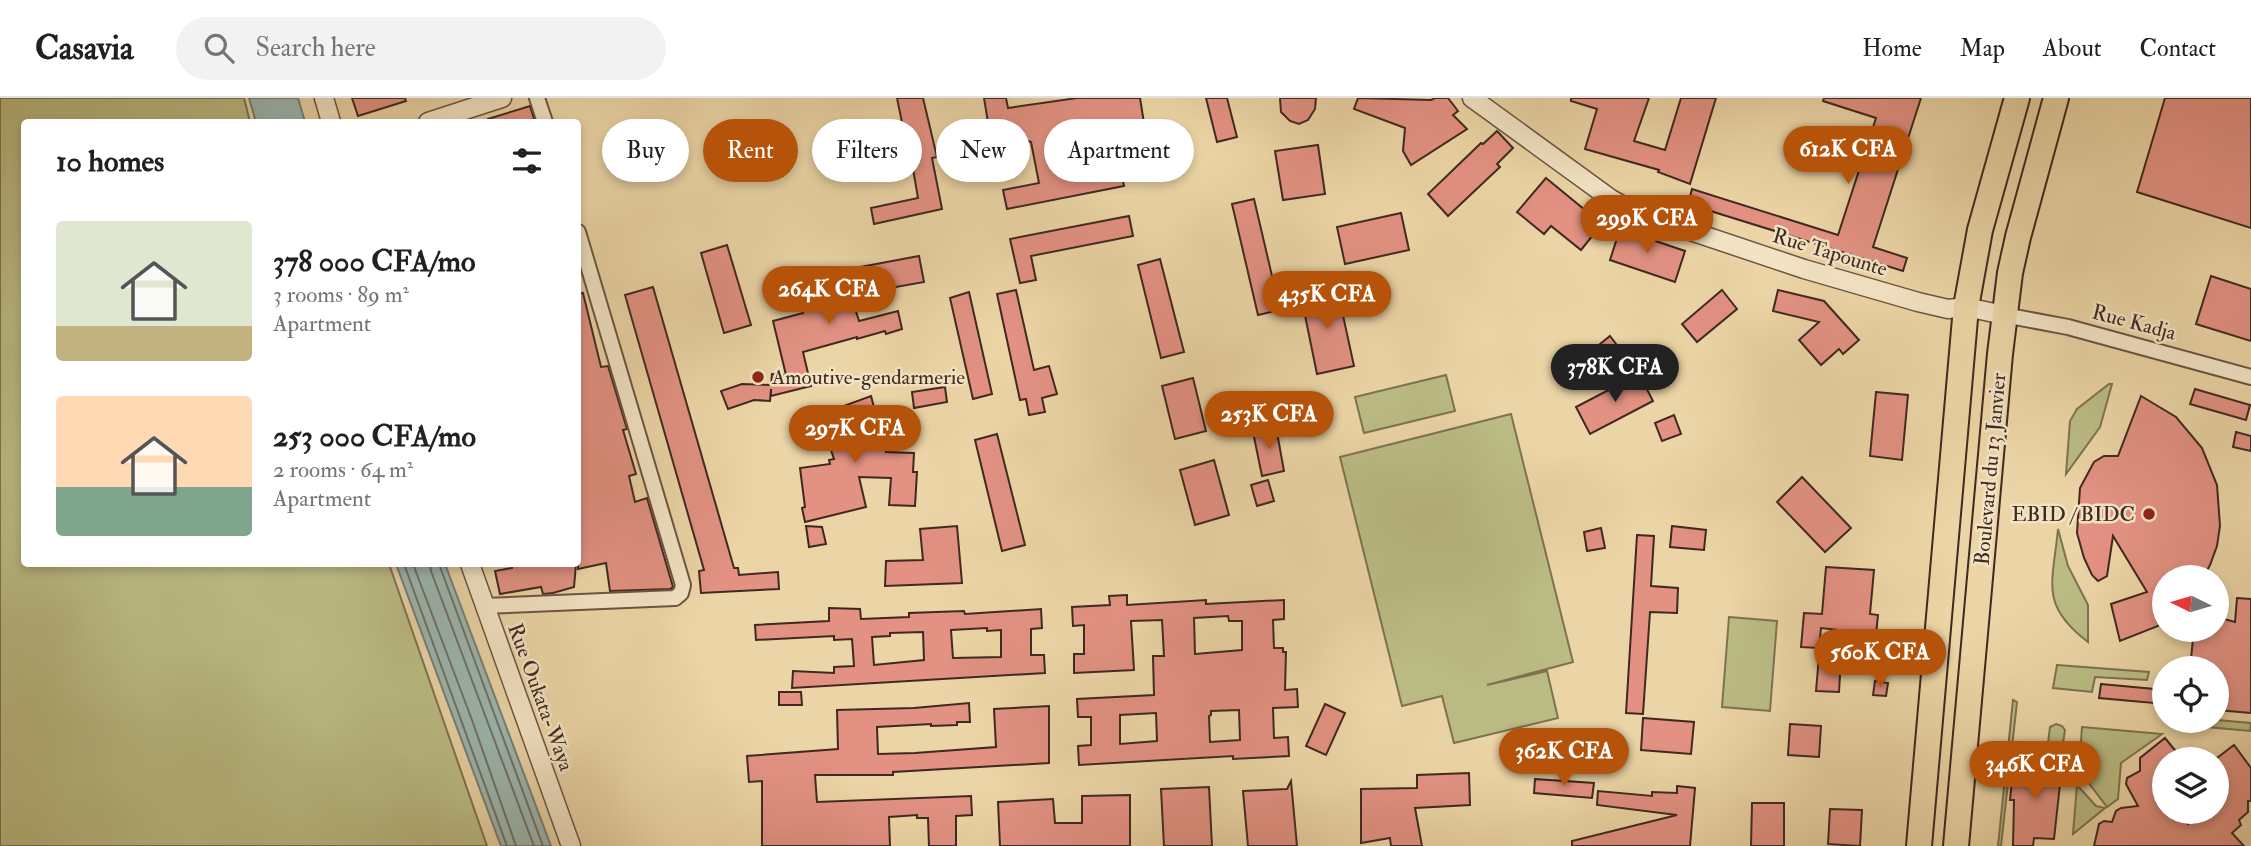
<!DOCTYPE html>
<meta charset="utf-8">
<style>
body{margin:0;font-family:"IM FELL Double Pica",serif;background:#f2f2f2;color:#202124;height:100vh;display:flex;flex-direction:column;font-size:26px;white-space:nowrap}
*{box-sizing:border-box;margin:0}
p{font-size:23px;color:#757577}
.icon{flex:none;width:38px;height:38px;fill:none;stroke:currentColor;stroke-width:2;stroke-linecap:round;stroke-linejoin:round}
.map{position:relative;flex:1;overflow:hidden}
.drawer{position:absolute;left:21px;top:21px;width:560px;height:448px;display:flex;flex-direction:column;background:#fff;border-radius:7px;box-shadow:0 4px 10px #0003}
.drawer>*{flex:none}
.guide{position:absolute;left:602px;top:21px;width:665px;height:63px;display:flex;gap:14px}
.needle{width:46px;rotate:275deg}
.controls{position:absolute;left:2152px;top:467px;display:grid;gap:14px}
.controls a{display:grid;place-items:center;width:77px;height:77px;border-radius:50%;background:#fff;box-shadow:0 4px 10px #0003;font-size:35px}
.price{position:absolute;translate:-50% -60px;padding:0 16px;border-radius:24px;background:#b45309;color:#fff;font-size:23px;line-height:46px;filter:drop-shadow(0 2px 4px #0008)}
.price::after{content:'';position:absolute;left:50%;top:42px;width:21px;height:16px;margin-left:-10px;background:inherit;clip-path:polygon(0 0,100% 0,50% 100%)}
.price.on{background:#222;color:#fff}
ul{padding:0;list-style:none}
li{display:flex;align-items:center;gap:21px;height:175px;padding:0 35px}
li span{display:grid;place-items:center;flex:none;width:196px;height:140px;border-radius:7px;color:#555}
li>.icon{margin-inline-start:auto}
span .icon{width:84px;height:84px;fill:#fffc;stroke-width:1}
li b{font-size:30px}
h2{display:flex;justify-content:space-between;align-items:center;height:84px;padding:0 35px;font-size:30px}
.chip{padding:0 24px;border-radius:32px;background:#fff;box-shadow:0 4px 10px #0003;font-size:24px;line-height:63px}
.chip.on{background:#b45309;color:#fff}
header{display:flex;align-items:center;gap:42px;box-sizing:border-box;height:98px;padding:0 35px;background:#fff;border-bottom:2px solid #e0e0e0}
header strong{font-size:33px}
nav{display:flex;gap:38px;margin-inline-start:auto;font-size:24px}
.search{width:490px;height:63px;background:#f2f2f2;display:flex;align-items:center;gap:18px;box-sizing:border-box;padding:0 24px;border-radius:38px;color:#757577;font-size:26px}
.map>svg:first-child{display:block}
.green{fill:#bbbc84;stroke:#7e7252;stroke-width:2}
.water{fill:#9bb7b0;stroke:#777e76;stroke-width:2}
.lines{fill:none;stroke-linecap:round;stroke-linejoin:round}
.shore{stroke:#6e7068;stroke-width:2}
.building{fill:#e29182;stroke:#402920;stroke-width:2;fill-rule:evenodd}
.minor-casing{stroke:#6b5441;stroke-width:18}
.tertiary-casing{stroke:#6b5441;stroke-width:21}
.trunk-casing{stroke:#402920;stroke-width:28}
.minor{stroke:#f2e3c4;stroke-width:14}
.tertiary{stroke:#f2e3c4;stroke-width:18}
.trunk{stroke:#ebd4a5;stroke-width:24}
.poi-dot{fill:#8f2418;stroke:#f2e3c4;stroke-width:2.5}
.labels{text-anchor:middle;stroke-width:5;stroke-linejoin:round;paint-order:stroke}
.street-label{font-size:21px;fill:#402920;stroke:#f2e3c4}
.poi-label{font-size:21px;fill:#402920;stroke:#f2e3c4;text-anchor:start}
</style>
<header>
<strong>Casavia</strong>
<div class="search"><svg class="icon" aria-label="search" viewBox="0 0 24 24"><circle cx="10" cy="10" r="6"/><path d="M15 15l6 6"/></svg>Search here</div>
<nav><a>Home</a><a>Map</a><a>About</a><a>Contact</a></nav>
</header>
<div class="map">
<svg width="2251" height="748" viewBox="0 0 2251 748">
<rect width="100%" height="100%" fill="#ebd4a5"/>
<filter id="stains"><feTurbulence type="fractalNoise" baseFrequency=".00286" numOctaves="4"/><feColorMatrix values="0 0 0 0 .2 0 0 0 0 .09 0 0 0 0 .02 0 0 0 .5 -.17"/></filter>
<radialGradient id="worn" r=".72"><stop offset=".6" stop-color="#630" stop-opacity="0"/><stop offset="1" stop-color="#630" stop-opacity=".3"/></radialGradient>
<g class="green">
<path d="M0 0H244L250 24H24V466H389L487 748H0Z"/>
<path d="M1446 277 1455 313 1364 335 1355 299Z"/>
<path d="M2109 286H2112L2100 329 2066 376 2070 323 2077 311Z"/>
<path d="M1511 316 1573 564 1487 587 1547 573 1558 620 1454 645 1442 598 1402 608 1340 359Z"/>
<path d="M2058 431 2068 468 2088 507V544C2039 507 2053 485 2058 431Z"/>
<path d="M1729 519 1777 523 1770 613 1722 609Z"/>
<path d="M2057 567 2149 574 2147 582 2095 579 2092 594 2053 590Z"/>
<path d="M2013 602 2017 604 2001 748H1998Z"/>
<path d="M2217 622 2251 625 2250 633 2207 629 2208 623Z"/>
<path d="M2056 626 2062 628 2065 632 2060 664 2046 662 2050 629Z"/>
<path d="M2082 629 2162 636 2121 665 2118 701 2107 709 2079 672Z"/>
<path d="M2077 687 2096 708 2105 710 2073 736Z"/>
</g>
<g class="water">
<path d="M249 0H298L305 24H256Z"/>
<path d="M396 466H445L551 748H501Z"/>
</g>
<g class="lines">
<g class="shore">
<path d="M404 466 507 748"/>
<path d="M413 466 472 622 516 748"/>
<path d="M430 466 431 473 534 748"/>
<path d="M439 466 543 748"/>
</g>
</g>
<g class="building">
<path d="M352 0H405L406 3 358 18Z"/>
<path d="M897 0H923L937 59 932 60 942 111 874 126 871 110 918 100 912 65 863 77 858 57 906 44Z"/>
<path d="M984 0H1006L1008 10 1077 0H1140L1144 25 1099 33 1086 36 1087 39 1059 44 1066 80 1120 69 1124 88 1007 111 1003 92 1039 85 1031 44 1028 43 992 49Z"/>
<path d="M1206 0H1227L1237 39 1217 44Z"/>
<path d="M1280 0H1316L1315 11 1308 22 1299 26 1290 23 1281 14Z"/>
<path d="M1358 0 1431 2 1435 0H1448L1458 13 1453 17 1467 31 1411 67 1403 53 1405 30 1354 11Z"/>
<path d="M1571 0H1649L1634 43 1665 52 1681 0H1716L1690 86 1658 74 1659 72 1585 51 1597 11 1571 3Z"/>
<path d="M1824 0H1921L1873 149 1907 160 1903 173 1688 106 1692 91 1838 137 1876 20 1823 3Z"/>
<path d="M2165 0H2251V130L2137 94Z"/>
<path d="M530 8 535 24H489L488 21Z"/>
<path d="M1497 33 1513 50 1497 66 1500 69 1448 118 1428 96 1481 45 1483 46Z"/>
<path d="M1318 47 1325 96 1283 102 1275 53Z"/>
<path d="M1546 80 1602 126 1581 152 1551 128 1544 136 1517 114Z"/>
<path d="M1254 101 1280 212 1258 217 1232 106Z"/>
<path d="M1401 115 1409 152 1345 166 1337 129Z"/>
<path d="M1129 118 1133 138 1031 158 1036 182 1020 185 1010 141Z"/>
<path d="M1620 131 1685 153 1675 184 1610 162Z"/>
<path d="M727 147 751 227 724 235 701 155Z"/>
<path d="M919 158 924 184 851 197 859 223 898 213 902 231 886 236 885 233 857 241V239L803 254 811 288 771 298V291L770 303 754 302 728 311 721 293 742 286 771 287 772 276 786 277 773 223 803 215 800 203 847 190 844 172Z"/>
<path d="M1160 161 1184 254 1161 260 1138 167Z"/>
<path d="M2211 178 2251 191V243L2196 226Z"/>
<path d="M653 189 734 470H738L739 477 778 474 779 491 701 495 699 473 704 472 625 197Z"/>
<path d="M1337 190 1354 268 1317 276 1301 198Z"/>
<path d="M1016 192 1034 272 1049 268 1057 296 1042 300 1045 314 1029 317 1026 301 1020 302 997 196Z"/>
<path d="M1722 192 1737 211 1697 244 1682 226Z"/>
<path d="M1778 192 1824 203 1859 242 1843 256 1839 251 1821 267 1799 242 1819 224 1773 213Z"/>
<path d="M969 194 992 296 973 301 950 200Z"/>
<path d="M583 195 601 269 608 268 627 331 623 332 636 376 629 378 635 404 647 400 673 489 670 491 610 493 606 465 578 471V196Z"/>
<path d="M1610 238 1623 255 1600 272 1589 255Z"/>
<path d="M1639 276 1653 303 1590 336 1576 309Z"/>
<path d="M1193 280 1206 333 1175 341 1162 288Z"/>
<path d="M945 289 947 304 914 310 912 294Z"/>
<path d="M2195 291 2250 307 2246 322 2190 306Z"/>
<path d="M1876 294 1908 297 1902 362 1870 358Z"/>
<path d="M871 298 886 354 914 355 913 374H917L915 408 889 407 891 380 859 379 866 409 805 424 802 410 805 409 800 370 830 366 829 362 834 361 819 317Z"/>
<path d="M2141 298 2176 319 2202 350 2217 387 2220 428 2217 448 2210 467 2203 480H2165V522L2158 528 2120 543 2111 506 2147 494 2113 438 2107 478 2098 483 2092 477 2084 460 2077 435 2080 390 2094 364 2104 358H2118Z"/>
<path d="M1674 317 1681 336 1662 343 1655 325Z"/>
<path d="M1276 329 1284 373 1262 378 1253 334Z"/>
<path d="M2236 334 2251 338V353L2233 349Z"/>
<path d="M997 336 1025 447 1002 453 975 342Z"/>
<path d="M1214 362 1229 417 1195 427 1180 372Z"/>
<path d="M1802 379 1851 430 1825 454 1777 404Z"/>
<path d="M1268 382 1274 403 1257 408 1251 387Z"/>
<path d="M806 428 822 429 826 446 809 449Z"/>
<path d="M957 428 962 485 885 488 886 463 923 462 920 431Z"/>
<path d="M1672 428 1706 432 1704 452 1670 449Z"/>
<path d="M1601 430 1605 450 1587 453 1584 434Z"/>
<path d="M1637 437 1654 438 1651 488 1678 490 1677 515 1650 514 1643 616 1626 615Z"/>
<path d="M511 466H576L574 489 553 495 543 496 541 489 500 496 495 473 512 470Z"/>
<path d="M1826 469 1874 472 1870 516 1878 517 1876 536 1821 530 1819 550 1801 549 1804 515 1822 516Z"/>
<path d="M1127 497V507L1206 502V506L1284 502V521L1273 522 1274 550H1283V554H1286L1285 592 1297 591 1298 609 1273 610 1274 640 1288 639 1289 658 1233 661V658L1079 667 1078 648 1091 647V619H1078L1077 601 1154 597 1153 558H1164L1162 522 1131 523 1134 572 1074 575V556H1084V527L1073 528 1072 509 1110 507 1109 498ZM1228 518 1229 523H1242V552L1195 556 1194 520ZM1239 612 1240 642 1210 644 1209 618 1211 617V613ZM1156 615 1157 643 1120 646V617Z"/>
<path d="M2237 500 2251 501V615L2217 612V570H2190L2193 541 2200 532H2217V519L2235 524Z"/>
<path d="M829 510 860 511 861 521 909 519V515L964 513 965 516 1041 511 1042 530 1031 531V557H1044L1045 575 792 590 793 573 834 575V569L854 568 852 541 834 542V538L756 542 755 527 829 523ZM987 530V533L1001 532V559L953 560 951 532ZM923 534 924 562 874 567 872 539 890 538V535Z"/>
<path d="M1819 558 1841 560 1839 594 1816 593Z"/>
<path d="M1875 583 1888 585 1886 598 1873 597Z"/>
<path d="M2101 586 2165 592V606L2099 600Z"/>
<path d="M779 594H801L802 607H779Z"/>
<path d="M969 605 970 624H957V627L931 628V626L877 629 878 656 915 655 996 649 994 611 1049 608V665L893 674V677H815L817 704 971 698 972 717 956 718V748H929L928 720H917V717L889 719 890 748H762V683L749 684 747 658 838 651 837 612 914 610Z"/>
<path d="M1325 606 1345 615 1326 657 1306 648Z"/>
<path d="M1643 620 1694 624 1691 656 1641 652Z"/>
<path d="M1790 626 1821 628 1819 659 1788 657Z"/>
<path d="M2165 640 2183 662H2165V714H2179L2188 726 2203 714H2217V703L2225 697 2217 686V660L2234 647 2251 670V703H2248V714L2239 722 2241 727 2232 735 2244 748H2094L2099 726 2104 723 2112 724 2116 713 2121 710 2138 708 2126 686 2127 680 2140 673V660Z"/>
<path d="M2014 663 2062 668 2054 741 2034 740 2033 748H2013L2014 702H2010Z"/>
<path d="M1469 675 1470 707 1415 710 1422 748H1391L1390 740 1361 745V691L1417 690V677Z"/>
<path d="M1535 681 1594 685 1592 700 1534 695Z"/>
<path d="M1291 683 1297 748H1248L1243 693 1287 691Z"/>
<path d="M1677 688 1695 690 1690 748H1572V743L1677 717 1597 707 1598 693 1652 698V694L1677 695Z"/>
<path d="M1209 689 1212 748H1164L1161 691Z"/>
<path d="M1130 697V748H1000L998 704 1053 701 1055 725H1082V698Z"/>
<path d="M1752 705H1784V748H1751Z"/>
<path d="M1830 711 1862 712 1860 748 1828 746Z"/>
</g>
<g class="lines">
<g class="minor-casing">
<g id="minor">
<path d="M537 0 545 24"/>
<path d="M2004 217 2068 229 2251 279"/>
<path d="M484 508 675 500 681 495 683 487 578 134"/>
</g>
</g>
<g class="tertiary-casing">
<g id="tertiary">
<path d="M324 0 331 24"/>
<path d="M1472 0 1611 101 1634 114 1804 171 1918 204 1948 211 1966 209 2004 217"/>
<path d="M428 24 502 0"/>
<path d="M470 466 571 748"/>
</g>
</g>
<g class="trunk-casing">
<g id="trunk">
<path d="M1919 748 1966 209 1980 132 2017 0"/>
<path d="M1956 748 2000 256 2010 175 2018 139 2056 0"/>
</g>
</g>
<use href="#minor" class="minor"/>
<use href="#tertiary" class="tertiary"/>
<use href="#trunk" class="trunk"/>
</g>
<g class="poi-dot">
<circle cx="758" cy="279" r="7"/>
<circle cx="2149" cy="416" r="7"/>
</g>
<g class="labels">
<g class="street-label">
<text transform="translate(1830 154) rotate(17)" y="7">Rue Tapounte</text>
<text transform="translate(2134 224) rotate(15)" y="7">Rue Kadja</text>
<text transform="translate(1990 371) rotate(-85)" y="7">Boulevard du 13 Janvier</text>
<text transform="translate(541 599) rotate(70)" y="7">Rue Oukata-Waya</text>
</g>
<g class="poi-label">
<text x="772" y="286">Amoutive-gendarmerie</text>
<text x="2135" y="423" text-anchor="end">EBID / BIDC</text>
</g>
</g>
<rect width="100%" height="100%" filter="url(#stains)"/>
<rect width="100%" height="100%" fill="url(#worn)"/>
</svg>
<div class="controls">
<a><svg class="needle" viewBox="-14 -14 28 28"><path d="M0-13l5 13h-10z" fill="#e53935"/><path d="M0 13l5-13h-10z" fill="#757577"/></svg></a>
<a><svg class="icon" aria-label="locate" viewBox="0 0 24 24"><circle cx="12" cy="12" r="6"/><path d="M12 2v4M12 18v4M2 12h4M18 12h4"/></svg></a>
<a><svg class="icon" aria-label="layers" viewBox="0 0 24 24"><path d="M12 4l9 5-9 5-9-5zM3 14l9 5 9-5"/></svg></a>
</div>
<b class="price" style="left:1848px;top:88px">612K CFA</b>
<b class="price" style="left:1647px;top:157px">299K CFA</b>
<b class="price" style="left:829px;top:228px">264K CFA</b>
<b class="price" style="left:1327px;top:233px">435K CFA</b>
<b class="price on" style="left:1615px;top:306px">378K CFA</b>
<b class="price" style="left:1269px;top:353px">253K CFA</b>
<b class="price" style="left:855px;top:367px">297K CFA</b>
<b class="price" style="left:1880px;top:591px">560K CFA</b>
<b class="price" style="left:1564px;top:690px">362K CFA</b>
<b class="price" style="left:2035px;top:703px">346K CFA</b>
<div class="guide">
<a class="chip">Buy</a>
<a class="chip on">Rent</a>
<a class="chip">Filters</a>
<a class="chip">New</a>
<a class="chip">Apartment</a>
</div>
<section class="drawer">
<h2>10 homes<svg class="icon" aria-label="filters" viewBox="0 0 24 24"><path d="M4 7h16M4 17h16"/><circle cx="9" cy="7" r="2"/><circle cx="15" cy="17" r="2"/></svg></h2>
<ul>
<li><span style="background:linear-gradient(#dfe7d0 75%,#c2b280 0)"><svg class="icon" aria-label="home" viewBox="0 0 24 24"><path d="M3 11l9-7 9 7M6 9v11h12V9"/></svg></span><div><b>378 000 CFA/mo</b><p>3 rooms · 89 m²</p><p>Apartment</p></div></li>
<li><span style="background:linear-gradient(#ffd9b3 65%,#7fa58c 0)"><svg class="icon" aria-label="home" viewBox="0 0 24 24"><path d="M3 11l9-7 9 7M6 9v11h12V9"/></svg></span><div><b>253 000 CFA/mo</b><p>2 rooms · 64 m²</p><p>Apartment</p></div></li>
</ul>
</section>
</div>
